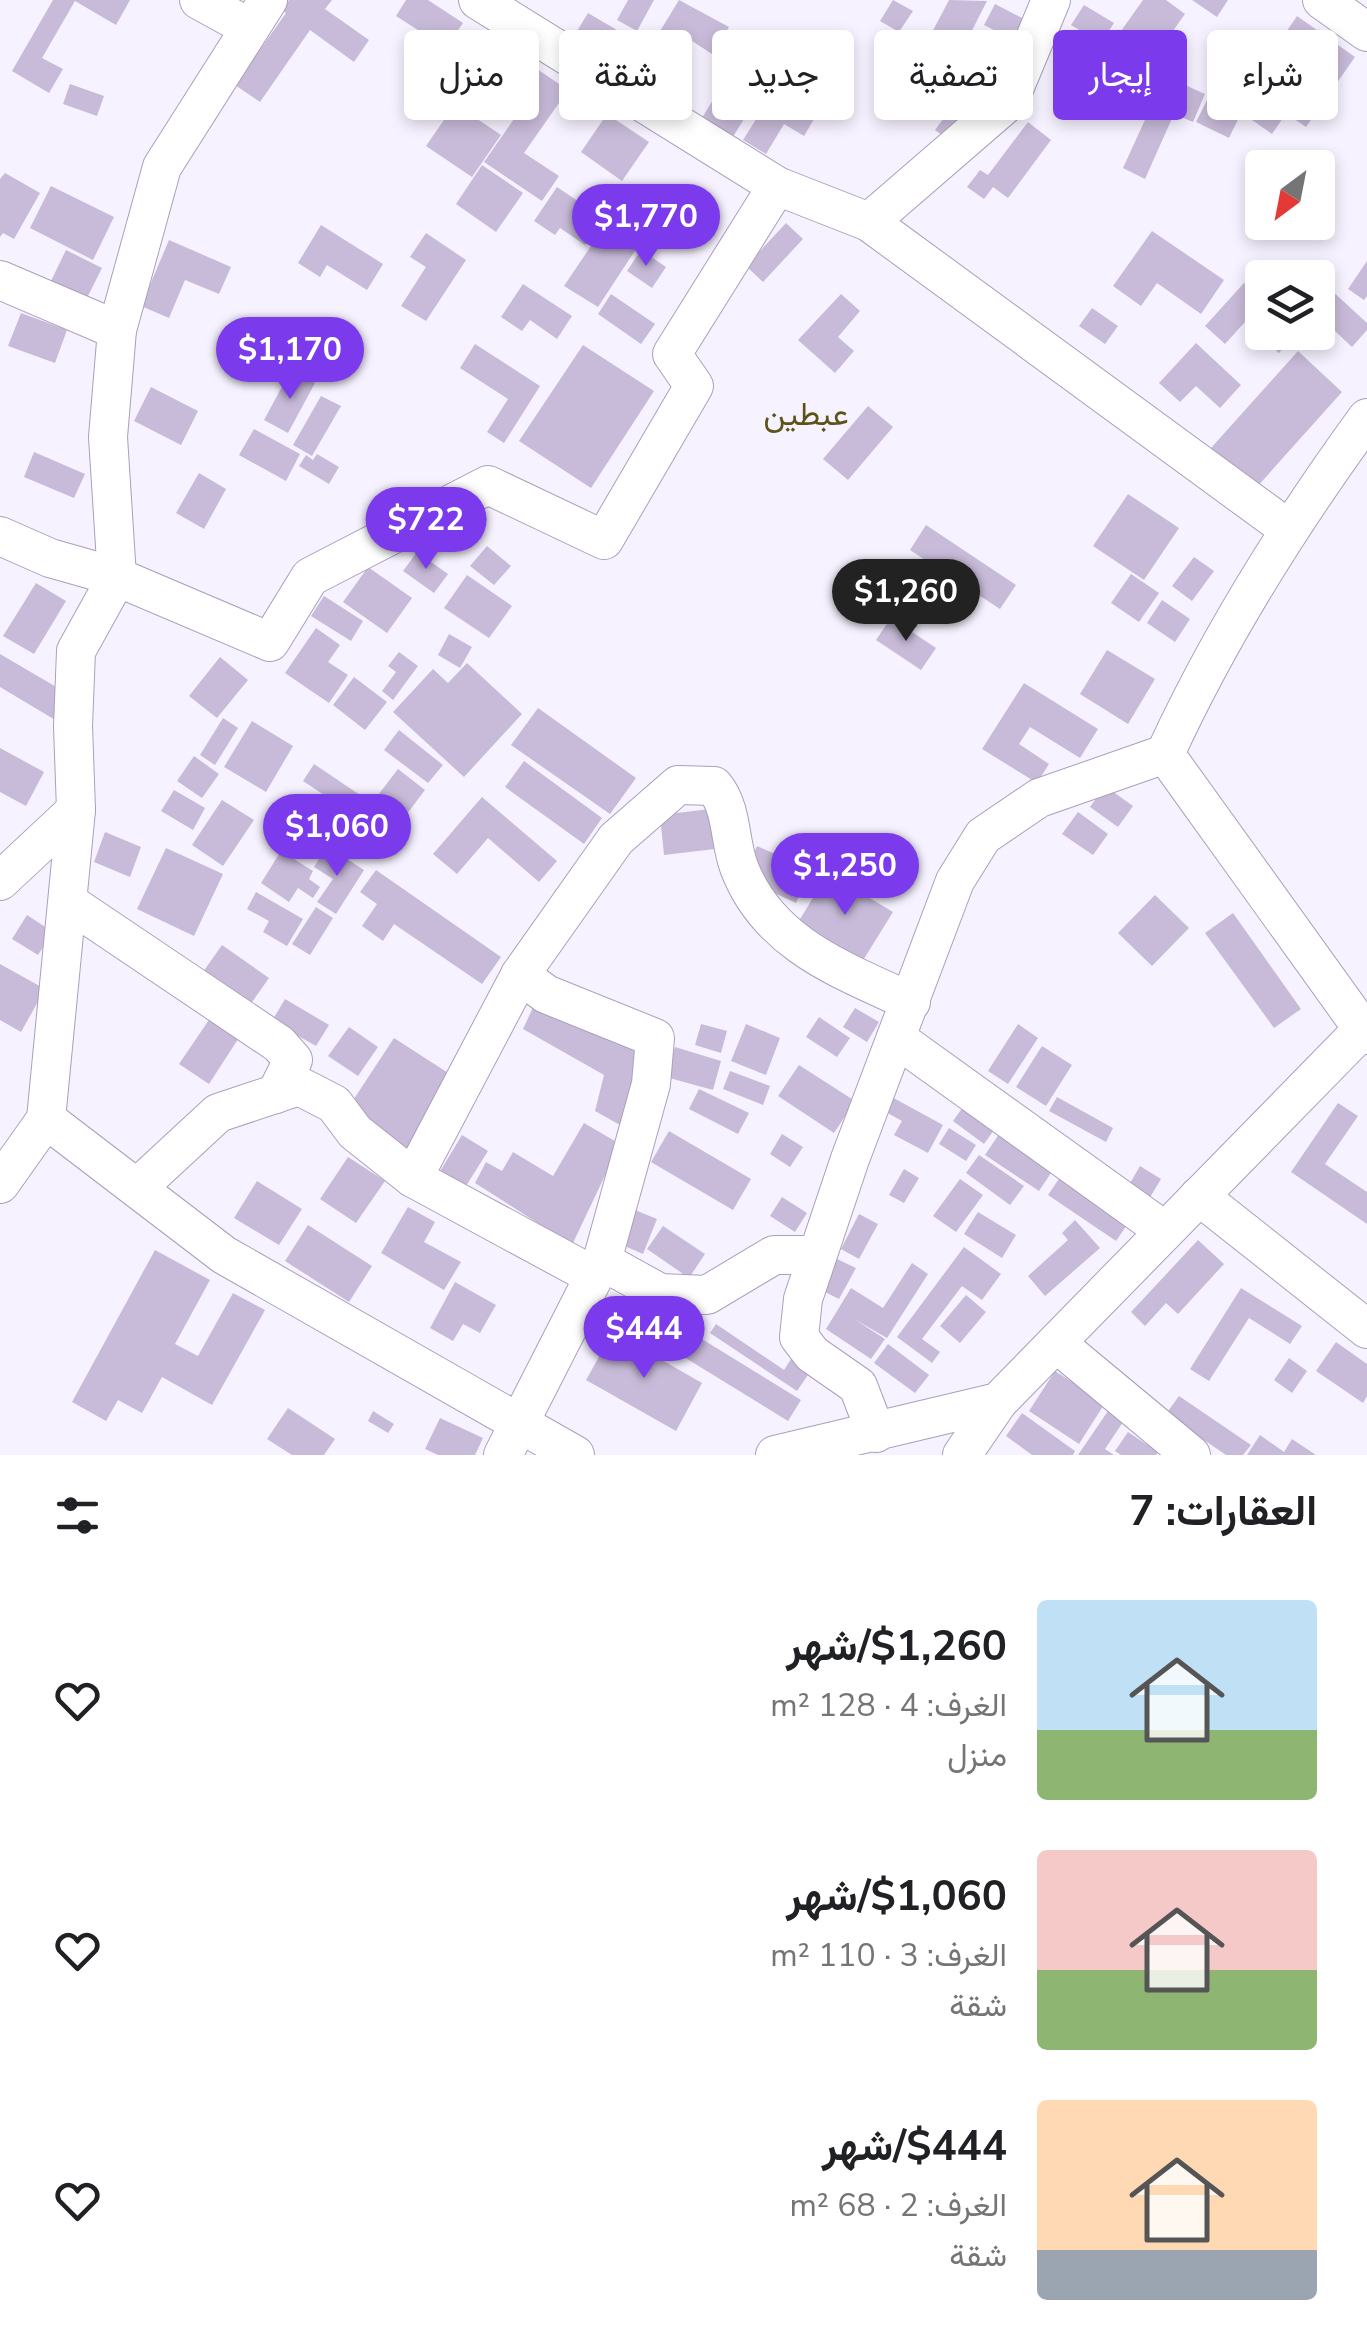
<!DOCTYPE html>
<html lang="ar">
<meta charset="utf-8">
<style>
body{margin:0;font-family:"Nunito Sans",Vazirmatn,sans-serif;background:#f2f2f2;color:#202124;direction:rtl;height:100vh;display:flex;flex-direction:column;font-size:38px;white-space:nowrap}
*{box-sizing:border-box;margin:0}
p{font-size:32px;color:#757577}
.icon{flex:none;width:55px;height:55px;fill:none;stroke:currentColor;stroke-width:2;stroke-linecap:round;stroke-linejoin:round}
.map{position:relative;height:1455px;overflow:hidden;direction:ltr}
.drawer{display:flex;flex-direction:column;background:#fff;flex:1}
.drawer>*{flex:none}
.top-card{position:absolute;left:30px;top:30px;width:1308px;height:90px;direction:rtl;display:flex;gap:20px}
.needle{width:65px;rotate:212deg}
.tools{position:absolute;left:1245px;top:150px;display:grid;gap:20px}
.tools a{display:grid;place-items:center;width:90px;height:90px;border-radius:10px;background:#fff;box-shadow:0 5px 15px #0003;font-size:50px}
.price{position:absolute;translate:-50% -85px;padding:0 22px;border-radius:35px;background:#7c3aed;color:#fff;font-size:32px;line-height:65px;filter:drop-shadow(0 2px 5px #0008)}
.price::after{content:'';position:absolute;left:50%;top:60px;width:30px;height:22px;margin-left:-15px;background:inherit;clip-path:polygon(0 0,100% 0,50% 100%)}
.price.selected{background:#222;color:#fff}
ul{padding:0;list-style:none}
li{display:flex;align-items:center;gap:30px;height:250px;padding:0 50px}
li span{display:grid;place-items:center;flex:none;width:280px;height:200px;border-radius:10px;color:#555}
li>.icon{margin-inline-start:auto}
span .icon{width:120px;height:120px;fill:#fffc;stroke-width:1}
li b{font-size:42px}
h2{display:flex;justify-content:space-between;align-items:center;height:120px;padding:0 50px;font-size:42px}
.pill{padding:0 35px;border-radius:10px;background:#fff;box-shadow:0 5px 15px #0003;font-size:35px;line-height:90px}
.pill.selected{background:#7c3aed;color:#fff}
.map>svg:first-child{display:block}
.building{fill:#c8bbd9}
.lines{fill:none;stroke-linecap:round;stroke-linejoin:round}
.minor-casing{stroke:#ab9fbc;stroke-width:40}
.minor{stroke:#fff;stroke-width:38}
.labels{text-anchor:middle;stroke-width:8;stroke-linejoin:round;paint-order:stroke}
.quarter-label{font-size:32px;fill:#5c5316;stroke:#f7f2ff}
</style>
<div class="map">
<svg width="1367" height="1455" viewBox="0 0 1367 1455">
<rect width="100%" height="100%" fill="#f7f2ff"/>
<g class="building">
<path d="M53 0H130L116 25 75 1 42 58 63 69 49 93 12 71Z"/>
<path d="M289 0H332L325 9 369 40 354 62 310 30 260 102 235 85 286 13 281 10Z"/>
<path d="M406 0H428L463 23 446 48 396 16Z"/>
<path d="M628 0H654L637 31 617 20Z"/>
<path d="M679 0 729 27 712 54 689 39 657 92 632 77Z"/>
<path d="M893 0 913 11 899 32 880 21Z"/>
<path d="M949 0 987 1 960 54 929 38Z"/>
<path d="M1143 0H1166L1185 14 1155 56 1121 31Z"/>
<path d="M1192 0H1228L1217 17Z"/>
<path d="M995 4 1024 19 1013 40 984 25Z"/>
<path d="M1084 5 1114 23 1101 43 1071 25Z"/>
<path d="M588 13 634 40 618 68 571 41Z"/>
<path d="M1297 16 1355 57 1306 127 1287 114 1319 68 1280 41Z"/>
<path d="M496 41 568 90 524 153 559 176 542 201 484 162 530 96 482 63Z"/>
<path d="M456 45 475 59 446 102 427 89Z"/>
<path d="M1082 51 1145 95 1129 118 1066 74Z"/>
<path d="M737 61 768 80 731 140 700 121Z"/>
<path d="M1165 76 1205 94 1193 122 1174 114 1145 179 1123 168Z"/>
<path d="M70 84 104 96 97 116 63 104Z"/>
<path d="M778 84 820 109 804 136 784 124 766 154 743 140Z"/>
<path d="M1254 94 1285 115 1272 134 1242 113Z"/>
<path d="M1208 98 1241 113 1229 138 1196 122Z"/>
<path d="M955 103 973 117 953 143 935 130Z"/>
<path d="M455 104 501 135 472 177 426 146Z"/>
<path d="M607 114 649 142 622 181 581 152Z"/>
<path d="M1028 122 1051 140 1008 198 993 187 984 199 967 187 980 170 988 175Z"/>
<path d="M482 165 523 193 496 232 456 204Z"/>
<path d="M5 173 40 193 14 239 3 233 0 237V179Z"/>
<path d="M51 186 114 217 93 260 30 228Z"/>
<path d="M557 187 603 218 585 245 560 228 555 235 534 221Z"/>
<path d="M786 223 803 239 763 282 746 266Z"/>
<path d="M321 225 383 264 367 290 327 265 320 277 298 263Z"/>
<path d="M605 225 638 246 598 307 564 286Z"/>
<path d="M1152 231 1224 280 1201 314 1157 283 1141 306 1113 286Z"/>
<path d="M426 233 466 260 426 321 401 306 426 267 410 257Z"/>
<path d="M169 240 231 267 219 294 185 280 169 318 141 306Z"/>
<path d="M66 250 102 268 86 300 50 283Z"/>
<path d="M641 250 666 267 652 288 627 271Z"/>
<path d="M1298 260 1317 278H1281Z"/>
<path d="M1367 261V296L1364 300 1348 289Z"/>
<path d="M1318 278 1367 323V330L1352 347 1318 315Z"/>
<path d="M1244 283 1262 300V332H1297L1279 353 1245 322 1225 344 1205 326Z"/>
<path d="M523 284 572 316 557 339 530 320 522 331 501 317Z"/>
<path d="M611 294 655 324 641 344 598 314Z"/>
<path d="M841 294 860 311 838 337 854 351 835 373 798 340Z"/>
<path d="M1092 308 1118 326 1105 344 1079 326Z"/>
<path d="M21 313 67 330 55 363 8 346Z"/>
<path d="M282 325 335 360 322 380 270 346Z"/>
<path d="M1196 343 1241 385 1220 408 1196 386 1180 402 1159 383Z"/>
<path d="M475 344 540 386 504 443 487 432 508 399 460 368Z"/>
<path d="M583 345 654 391 591 488 519 441Z"/>
<path d="M1298 351 1342 392 1256 488 1211 448Z"/>
<path d="M291 370 315 383 288 433 264 420Z"/>
<path d="M151 387 198 411 181 445 134 421Z"/>
<path d="M321 396 341 406 312 456 293 445Z"/>
<path d="M868 406 893 427 848 480 823 459Z"/>
<path d="M254 429 300 454 286 481 239 455Z"/>
<path d="M34 452 85 474 74 498 24 477Z"/>
<path d="M317 454 339 467 329 484 299 466 306 455 313 460Z"/>
<path d="M199 473 226 489 204 529 176 513Z"/>
<path d="M1128 494 1179 528 1144 580 1093 546Z"/>
<path d="M926 525 1016 585 1000 609 910 550Z"/>
<path d="M487 546 511 566 494 585 470 566Z"/>
<path d="M417 552 448 574 434 593 403 571Z"/>
<path d="M1194 557 1214 571 1192 601 1172 586Z"/>
<path d="M368 567 412 598 387 633 343 602Z"/>
<path d="M1131 574 1159 593 1139 622 1111 603Z"/>
<path d="M467 575 512 606 489 638 444 608Z"/>
<path d="M916 578 939 592 931 605 923 600 920 606 905 597Z"/>
<path d="M36 583 66 601 34 654 3 636Z"/>
<path d="M324 596 363 621 351 641 311 616Z"/>
<path d="M1162 600 1190 619 1175 642 1147 623Z"/>
<path d="M904 603 923 616 916 628 896 615Z"/>
<path d="M891 618 936 648 921 670 876 640Z"/>
<path d="M316 628 340 645 328 662 348 675 329 703 285 673Z"/>
<path d="M449 634 472 647 460 668 438 655Z"/>
<path d="M1107 650 1155 679 1128 724 1080 694Z"/>
<path d="M399 652 418 666 393 700 382 691 396 672 388 666Z"/>
<path d="M0 654 70 695 62 724 0 687Z"/>
<path d="M220 657 248 680 217 718 189 696Z"/>
<path d="M467 663 522 714 464 777 393 712 433 669 448 683Z"/>
<path d="M354 677 387 702 365 730 333 705Z"/>
<path d="M1024 683 1098 729 1080 758 1030 727 1019 744 1049 764 1037 783 982 749Z"/>
<path d="M538 708 636 778 610 814 511 745Z"/>
<path d="M223 718 238 728 215 765 200 755Z"/>
<path d="M252 721 293 746 266 792 224 767Z"/>
<path d="M399 730 443 765 428 783 384 750Z"/>
<path d="M0 748 44 772 26 806 0 792Z"/>
<path d="M194 756 219 774 202 798 177 781Z"/>
<path d="M524 761 602 818 584 844 505 787Z"/>
<path d="M314 764 372 803 398 769 425 790 400 823 375 805 357 833 334 818 342 807 303 781Z"/>
<path d="M1105 786 1133 806 1118 827 1090 807Z"/>
<path d="M174 790 205 808 193 830 161 811Z"/>
<path d="M482 797 557 861 539 882 488 838 457 874 433 854Z"/>
<path d="M222 800 254 820 223 866 192 845Z"/>
<path d="M710 809 715 849 664 855 660 815Z"/>
<path d="M1078 812 1108 834 1093 855 1062 834Z"/>
<path d="M105 832 141 847 130 877 94 862Z"/>
<path d="M327 846 364 870 336 914 317 902 333 879 314 867Z"/>
<path d="M757 846 798 864 791 882 803 887 796 903 743 879Z"/>
<path d="M166 848 223 874 194 936 137 909Z"/>
<path d="M281 851 313 871 309 879 320 887 313 898 298 888 289 902 261 883Z"/>
<path d="M376 870 501 957 482 984 394 924 383 941 362 926 377 904 360 892Z"/>
<path d="M828 873 893 912 862 962 797 924Z"/>
<path d="M256 892 303 919 287 946 263 932 269 921 247 909Z"/>
<path d="M1155 895 1189 928 1152 966 1118 933Z"/>
<path d="M316 907 333 918 310 955 292 944Z"/>
<path d="M1233 913 1301 1009 1274 1028 1205 933Z"/>
<path d="M27 915 53 932 38 955 12 939Z"/>
<path d="M222 945 269 978 245 1012 198 979Z"/>
<path d="M0 964 45 989 21 1032 0 1020Z"/>
<path d="M285 999 329 1025 316 1046 272 1021Z"/>
<path d="M536 1001 643 1054 620 1125 595 1111 604 1075 523 1029Z"/>
<path d="M855 1008 879 1022 867 1042 843 1027Z"/>
<path d="M213 1014 242 1033 209 1084 179 1064Z"/>
<path d="M819 1017 850 1038 837 1057 806 1037Z"/>
<path d="M701 1024 727 1031 721 1053 695 1045Z"/>
<path d="M746 1024 780 1038 766 1075 731 1061Z"/>
<path d="M1018 1024 1038 1038 1008 1084 988 1071Z"/>
<path d="M349 1027 378 1047 358 1076 328 1056Z"/>
<path d="M394 1038 456 1078 408 1152 346 1111Z"/>
<path d="M1042 1046 1072 1065 1046 1106 1016 1087Z"/>
<path d="M675 1047 721 1061 713 1090 666 1077Z"/>
<path d="M799 1065 855 1101 834 1133 778 1096Z"/>
<path d="M730 1071 770 1086 763 1105 723 1089Z"/>
<path d="M699 1089 749 1113 738 1134 689 1109Z"/>
<path d="M890 1096 943 1125 928 1153 894 1135 902 1121 882 1110Z"/>
<path d="M1057 1097 1113 1128 1106 1142 1049 1111Z"/>
<path d="M1338 1103 1358 1116 1325 1164 1367 1192V1224L1291 1172Z"/>
<path d="M963 1107 994 1130 984 1144 953 1121Z"/>
<path d="M584 1123 620 1144 572 1245 475 1183 486 1162 502 1171 513 1152 553 1176Z"/>
<path d="M949 1128 976 1145 966 1161 939 1144Z"/>
<path d="M669 1131 751 1179 733 1210 651 1162Z"/>
<path d="M1001 1131 1055 1167 1039 1191 985 1155Z"/>
<path d="M782 1134 803 1147 790 1167 770 1154Z"/>
<path d="M462 1135 488 1151 461 1194 436 1178Z"/>
<path d="M979 1155 1024 1186 1010 1205 966 1173Z"/>
<path d="M348 1157 385 1181 356 1223 320 1199Z"/>
<path d="M1140 1166 1161 1179 1143 1209 1122 1197Z"/>
<path d="M904 1169 919 1178 904 1203 889 1195Z"/>
<path d="M1063 1173 1131 1219 1116 1241 1048 1195Z"/>
<path d="M960 1179 983 1195 956 1232 933 1216Z"/>
<path d="M257 1181 302 1209 279 1245 234 1218Z"/>
<path d="M782 1197 807 1213 795 1232 770 1216Z"/>
<path d="M408 1207 435 1222 424 1242 461 1262 444 1290 381 1253Z"/>
<path d="M635 1210 657 1219 643 1254 620 1244Z"/>
<path d="M978 1212 1016 1235 1002 1258 964 1234Z"/>
<path d="M859 1214 878 1224 859 1259 841 1249Z"/>
<path d="M1075 1220 1100 1248 1045 1296 1028 1276 1068 1240 1062 1233Z"/>
<path d="M308 1225 372 1266 349 1302 285 1261Z"/>
<path d="M663 1226 705 1254 689 1278 647 1249Z"/>
<path d="M1198 1240 1224 1264 1178 1314 1166 1303 1145 1326 1131 1312Z"/>
<path d="M964 1247 1001 1274 982 1300 962 1286 922 1339 940 1352 932 1363 897 1337Z"/>
<path d="M155 1250 210 1280 175 1344 198 1356 233 1293 265 1310 212 1405 162 1377 142 1413 118 1400 106 1421 72 1402Z"/>
<path d="M835 1258 856 1268 839 1299 819 1289Z"/>
<path d="M912 1263 928 1274 887 1338 854 1319 885 1339 871 1359 826 1329 851 1288 883 1308Z"/>
<path d="M455 1282 496 1305 480 1333 463 1324 453 1341 430 1328Z"/>
<path d="M1241 1288 1302 1326 1290 1344 1249 1318 1209 1381 1190 1369Z"/>
<path d="M966 1295 986 1312 960 1343 940 1326Z"/>
<path d="M716 1324 784 1370 793 1356 812 1369 797 1391 710 1333Z"/>
<path d="M613 1332 702 1383 676 1431 586 1380Z"/>
<path d="M697 1336 801 1400 788 1421 684 1357Z"/>
<path d="M1336 1342 1367 1364V1396L1363 1403 1316 1371Z"/>
<path d="M888 1344 929 1375 915 1393 874 1363Z"/>
<path d="M1289 1358 1307 1371 1292 1393 1274 1380Z"/>
<path d="M1055 1371 1105 1403 1079 1444 1029 1411Z"/>
<path d="M1179 1396 1251 1445 1243 1455H1226L1166 1414Z"/>
<path d="M288 1408 335 1439 324 1455H292L267 1439Z"/>
<path d="M373 1411 394 1424 388 1433 368 1421Z"/>
<path d="M1108 1411 1123 1422 1105 1449 1114 1455H1078Z"/>
<path d="M1022 1413 1075 1451 1073 1455H1032L1006 1436Z"/>
<path d="M440 1418 483 1438 475 1455H438L425 1449Z"/>
<path d="M1128 1432 1158 1452 1156 1455H1121L1115 1451Z"/>
<path d="M1260 1435 1284 1452 1292 1439 1316 1455H1247Z"/>
</g>
<g class="lines">
<g class="minor-casing">
<g id="minor">
<path d="M199 0 250 28"/>
<path d="M268 0 162 167 117 330 108 437 117 577 76 651 73 726 76 810 46 1119 224 1255 575 1455"/>
<path d="M478 0 777 186 869 222 1009 101 1051 0"/>
<path d="M1322 0 1367 32"/>
<path d="M869 222 1287 528"/>
<path d="M0 280 117 330"/>
<path d="M1367 418C1289 525 1220 634 1165 754L1367 1035"/>
<path d="M0 536 50 558 117 577 270 642 310 577 488 485 604 540 694 386 672 354 777 186"/>
<path d="M0 881 76 810"/>
<path d="M68 902 279 1044 293 1060 276 1094"/>
<path d="M520 975 546 994 655 1038 651 1084 602 1261"/>
<path d="M896 1038 1165 1231"/>
<path d="M413 1178 520 975 616 839 678 785 714 786C733 809 729 841 739 867 768 944 842 970 911 1002"/>
<path d="M0 1184 46 1119"/>
<path d="M137 1188 218 1113 299 1086 334 1104 355 1132 413 1178 594 1276"/>
<path d="M1199 1196 1367 1329"/>
<path d="M1056 1343 1191 1455"/>
<path d="M876 1433 858 1386 812 1354 799 1337 803 1299 850 1159 955 881 983 836 1039 798 1165 754"/>
<path d="M503 1455 602 1261 660 1293 707 1295 774 1255H817"/>
<path d="M775 1455 998 1402 1367 1025"/>
<path d="M962 1455 998 1402"/>
</g>
</g>
<use href="#minor" class="minor"/>
</g>
<g class="labels">
<g class="quarter-label">
<text x="806" y="425">عبطين</text>
</g>
</g>
</svg>
<div class="tools">
<a><svg class="needle" viewBox="-14 -14 28 28"><path d="M0-13l5 13h-10z" fill="#e53935"/><path d="M0 13l5-13h-10z" fill="#757577"/></svg></a>
<a><svg class="icon" aria-label="layers" viewBox="0 0 24 24"><path d="M12 4l9 5-9 5-9-5zM3 14l9 5 9-5"/></svg></a>
</div>
<b class="price" style="left:646px;top:269px">$1,770</b>
<b class="price" style="left:290px;top:402px">$1,170</b>
<b class="price" style="left:426px;top:572px">$722</b>
<b class="price selected" style="left:906px;top:644px">$1,260</b>
<b class="price" style="left:337px;top:879px">$1,060</b>
<b class="price" style="left:845px;top:918px">$1,250</b>
<b class="price" style="left:644px;top:1381px">$444</b>
<div class="top-card">
<a class="pill">شراء</a>
<a class="pill selected">إيجار</a>
<a class="pill">تصفية</a>
<a class="pill">جديد</a>
<a class="pill">شقة</a>
<a class="pill">منزل</a>
</div>
</div>
<section class="drawer">
<h2>العقارات: 7<svg class="icon" aria-label="filters" viewBox="0 0 24 24"><path d="M4 7h16M4 17h16"/><circle cx="9" cy="7" r="2"/><circle cx="15" cy="17" r="2"/></svg></h2>
<ul>
<li><span style="background:linear-gradient(#bfe0f5 65%,#8fb573 0)"><svg class="icon" aria-label="home" viewBox="0 0 24 24"><path d="M3 11l9-7 9 7M6 9v11h12V9"/></svg></span><div><b>$1,260/شهر</b><p>الغرف: 4 · 128 m²</p><p>منزل</p></div><svg class="icon" aria-label="heart" viewBox="0 0 24 24"><path d="M12 20l-8-8c-3-5 5-10 8-4 3-6 11-1 8 4z"/></svg></li>
<li><span style="background:linear-gradient(#f6c9c9 60%,#8fb573 0)"><svg class="icon" aria-label="home" viewBox="0 0 24 24"><path d="M3 11l9-7 9 7M6 9v11h12V9"/></svg></span><div><b>$1,060/شهر</b><p>الغرف: 3 · 110 m²</p><p>شقة</p></div><svg class="icon" aria-label="heart" viewBox="0 0 24 24"><path d="M12 20l-8-8c-3-5 5-10 8-4 3-6 11-1 8 4z"/></svg></li>
<li><span style="background:linear-gradient(#ffd9b3 75%,#9aa5b1 0)"><svg class="icon" aria-label="home" viewBox="0 0 24 24"><path d="M3 11l9-7 9 7M6 9v11h12V9"/></svg></span><div><b>$444/شهر</b><p>الغرف: 2 · 68 m²</p><p>شقة</p></div><svg class="icon" aria-label="heart" viewBox="0 0 24 24"><path d="M12 20l-8-8c-3-5 5-10 8-4 3-6 11-1 8 4z"/></svg></li>
</ul>
</section>
